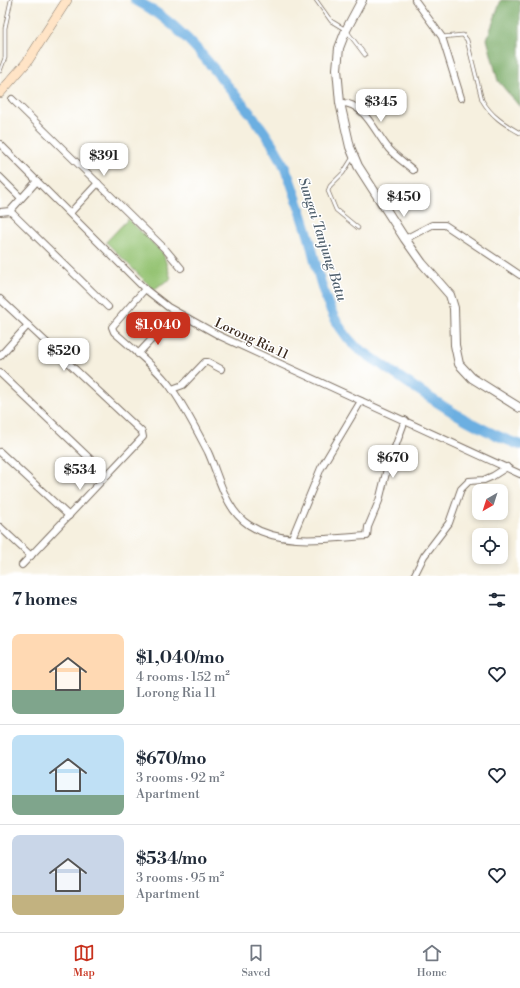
<!DOCTYPE html>
<meta charset="utf-8">
<style>
body{margin:0;font-family:"Libre Bodoni",serif;background:#f2f2f3;color:#1f2937;height:100vh;display:flex;flex-direction:column;font-size:15px;white-space:nowrap}
*{box-sizing:border-box;margin:0}
p{font-size:13px;color:#747a83}
.icon{flex:none;width:22px;height:22px;fill:none;stroke:currentColor;stroke-width:2;stroke-linecap:round;stroke-linejoin:round}
.map{position:relative;height:576px;overflow:hidden}
.panel{display:flex;flex-direction:column;background:#fff;flex:1}
.panel>*{flex:none}
.needle{width:26px;rotate:219deg}
.buttons{position:absolute;left:472px;top:484px;display:grid;gap:8px}
.buttons a{display:grid;place-items:center;width:36px;height:36px;border-radius:8px;background:#fff;box-shadow:0 2px 6px #0003;font-size:20px}
.price{position:absolute;translate:-50% -34px;padding:0 9px;border-radius:8px;background:#fff;color:#222;font-size:13px;line-height:26px;filter:drop-shadow(0 1px 2px #0008)}
.price::after{content:'';position:absolute;left:50%;top:24px;width:12px;height:9px;margin-left:-6px;background:inherit;clip-path:polygon(0 0,100% 0,50% 100%)}
.price.current{background:#c8321e;color:#fff}
ul{padding:0;list-style:none}
li{display:flex;align-items:center;gap:12px;height:100px;padding:0 12px}
li+li{border-top:1px solid #e0e1e3}
li span{display:grid;place-items:center;flex:none;width:112px;height:80px;border-radius:8px;color:#555}
li>.icon{margin-inline-start:auto}
span .icon{width:48px;height:48px;fill:#fffc;stroke-width:1}
li b{font-size:17px}
h2{display:flex;justify-content:space-between;align-items:center;height:48px;padding:0 12px;font-size:17px}
.dock{display:flex;justify-content:space-around;align-items:center;height:56px;border-top:1px solid #e0e1e3;background:#fff;font-size:11px;color:#747a83}
.dock a{display:grid;justify-items:center;gap:2px}
.dock .current{color:#c8321e}
.map>svg:first-child{display:block}
.green{fill:#94c372;stroke:#687648}
.forest{fill:#77a964;stroke:#596a41}
.lines{fill:none;stroke-linecap:round;stroke-linejoin:round}
.river{stroke:#6cafe1;stroke-width:10}
.service-casing{stroke:#7c6f62;stroke-width:4.5}
.minor-casing{stroke:#7c6f62;stroke-width:8}
.tertiary-casing{stroke:#7c6f62;stroke-width:10}
.secondary-casing{stroke:#7c6f62;stroke-width:10}
.service{stroke:#fff;stroke-width:3}
.minor{stroke:#fff;stroke-width:6}
.tertiary{stroke:#fff;stroke-width:8}
.secondary{stroke:#ffe4c6;stroke-width:9}
.labels{text-anchor:middle;stroke-width:3;stroke-linejoin:round;paint-order:stroke}
.street-label{font-size:13px;fill:#3b2a1e;stroke:#fff}
.water-label{font-size:14px;font-style:italic;fill:#4f5f6c;stroke:#fff}
</style>
<div class="map">
<svg width="520" height="576" viewBox="0 0 520 576">
<rect width="100%" height="100%" fill="#fff"/>
<filter id="ink" filterUnits="userSpaceOnUse"><feTurbulence type="fractalNoise" baseFrequency=".025" numOctaves="2"/><feDisplacementMap in="SourceGraphic" scale="8" xChannelSelector="R" yChannelSelector="G"/><feConvolveMatrix kernelMatrix="1 2 1 2 8 2 1 2 1" color-interpolation-filters="sRGB"/></filter>
<filter id="wash" filterUnits="userSpaceOnUse"><feTurbulence type="fractalNoise" baseFrequency=".012" numOctaves="4" result="noise"/><feDisplacementMap in="SourceGraphic" scale="16" xChannelSelector="R" yChannelSelector="G"/><feGaussianBlur stdDeviation="0.9" result="paint"/><feColorMatrix in="noise" values="0 0 0 0 0 0 0 0 0 0 0 0 0 0 0 0 0 1.4 0 .05"/><feComposite in="paint" operator="in"/></filter>
<g filter="url(#wash)">
<rect width="100%" height="100%" fill="#f6f0df"/>
<path class="green" d="M128 219 163 253 171 279 160 285 154 290 106 242Z"/>
<path class="forest" d="M501 0H520V107L498 81 487 39Z"/>
<g class="lines">
<path class="river" d="M135 0C176 20 203 55 231 90 254 117 278 146 290 180 297 200 304 220 310 241 320 280 326 317 356 347 409 383 460 423 520 445"/>
</g>
</g>
<g filter="url(#ink)">
<g class="lines">
<g class="service-casing">
<g id="service">
<path d="M316 0 331 21 346 30 365 55"/>
<path d="M442 37 463 35 467 40 482 100C491 116 504 124 520 133"/>
<path d="M0 71 5 58V28L11 0"/>
<path d="M353 157 343 173 330 186 328 191 336 210 358 228"/>
</g>
</g>
<g class="minor-casing">
<g id="minor">
<path d="M415 0 442 37 461 98"/>
<path d="M12 99 166 250 181 268"/>
<path d="M340 103C364 101 375 133 389 149 396 157 405 163 413 170"/>
<path d="M0 144 145 289 168 307 220 336 520 474"/>
<path d="M0 177 21 198"/>
<path d="M10 211 108 307"/>
<path d="M0 212 10 211 37 181"/>
<path d="M70 213 98 183"/>
<path d="M405 239 432 225H445L520 275"/>
<path d="M145 289 112 327 114 332C132 348 159 370 172 389 186 409 197 431 208 452 219 476 225 510 249 525 283 547 330 538 367 536L368 527 379 501 387 469 405 420"/>
<path d="M0 299 142 432 143 437 22 565"/>
<path d="M138 354 164 326"/>
<path d="M0 356 28 325"/>
<path d="M0 373 107 475"/>
<path d="M172 389 183 385 205 362H208L221 369"/>
<path d="M0 452 69 516"/>
<path d="M0 527 31 556"/>
<path d="M292 538 321 468 361 401"/>
<path d="M414 576 424 556 449 523 461 489 469 481 484 480 493 476 507 467"/>
</g>
</g>
<g class="tertiary-casing">
<path id="tertiary" d="M362 0 346 30 339 48 337 69 340 103 350 147 358 166 405 239 422 263 450 295 454 308 455 345 459 364 472 378 520 408"/>
</g>
<g class="secondary-casing">
<path id="secondary" d="M0 93 27 62 67 0"/>
</g>
<use href="#service" class="service"/>
<use href="#minor" class="minor"/>
<use href="#tertiary" class="tertiary"/>
<use href="#secondary" class="secondary"/>
</g>
</g>
<g class="labels">
<g class="street-label">
<text transform="translate(252 338) rotate(25)" y="5">Lorong Ria 11</text>
</g>
<g class="water-label">
<text transform="translate(323 239) rotate(72)" y="5">Sungai Tanjung Batu</text>
</g>
</g>
</svg>
<div class="buttons">
<a><svg class="needle" viewBox="-14 -14 28 28"><path d="M0-13l5 13h-10z" fill="#e53935"/><path d="M0 13l5-13h-10z" fill="#747a83"/></svg></a>
<a><svg class="icon" aria-label="locate" viewBox="0 0 24 24"><circle cx="12" cy="12" r="6"/><path d="M12 2v4M12 18v4M2 12h4M18 12h4"/></svg></a>
</div>
<b class="price" style="left:381px;top:123px">$345</b>
<b class="price" style="left:104px;top:177px">$391</b>
<b class="price" style="left:404px;top:218px">$450</b>
<b class="price current" style="left:158px;top:346px">$1,040</b>
<b class="price" style="left:64px;top:372px">$520</b>
<b class="price" style="left:393px;top:479px">$670</b>
<b class="price" style="left:80px;top:491px">$534</b>
</div>
<section class="panel">
<h2>7 homes<svg class="icon" aria-label="filters" viewBox="0 0 24 24"><path d="M4 7h16M4 17h16"/><circle cx="9" cy="7" r="2"/><circle cx="15" cy="17" r="2"/></svg></h2>
<ul>
<li><span style="background:linear-gradient(#ffd9b3 70%,#7fa58c 0)"><svg class="icon" aria-label="home" viewBox="0 0 24 24"><path d="M3 11l9-7 9 7M6 9v11h12V9"/></svg></span><div><b>$1,040/mo</b><p>4 rooms · 152 m²</p><p>Lorong Ria 11</p></div><svg class="icon" aria-label="heart" viewBox="0 0 24 24"><path d="M12 20l-8-8c-3-5 5-10 8-4 3-6 11-1 8 4z"/></svg></li>
<li><span style="background:linear-gradient(#bfe0f5 75%,#7fa58c 0)"><svg class="icon" aria-label="home" viewBox="0 0 24 24"><path d="M3 11l9-7 9 7M6 9v11h12V9"/></svg></span><div><b>$670/mo</b><p>3 rooms · 92 m²</p><p>Apartment</p></div><svg class="icon" aria-label="heart" viewBox="0 0 24 24"><path d="M12 20l-8-8c-3-5 5-10 8-4 3-6 11-1 8 4z"/></svg></li>
<li><span style="background:linear-gradient(#c9d6e8 75%,#c2b280 0)"><svg class="icon" aria-label="home" viewBox="0 0 24 24"><path d="M3 11l9-7 9 7M6 9v11h12V9"/></svg></span><div><b>$534/mo</b><p>3 rooms · 95 m²</p><p>Apartment</p></div><svg class="icon" aria-label="heart" viewBox="0 0 24 24"><path d="M12 20l-8-8c-3-5 5-10 8-4 3-6 11-1 8 4z"/></svg></li>
</ul>
</section>
<nav class="dock">
<a class="current"><svg class="icon" aria-label="map" viewBox="0 0 24 24"><path d="M3 6l6-2 6 2 6-2v14l-6 2-6-2-6 2zM9 4v14M15 6v14"/></svg>Map</a>
<a><svg class="icon" aria-label="saved" viewBox="0 0 24 24"><path d="M7 4h10v16l-5-4-5 4z"/></svg>Saved</a>
<a><svg class="icon" aria-label="home" viewBox="0 0 24 24"><path d="M3 11l9-7 9 7M6 9v11h12V9"/></svg>Home</a>
</nav>
